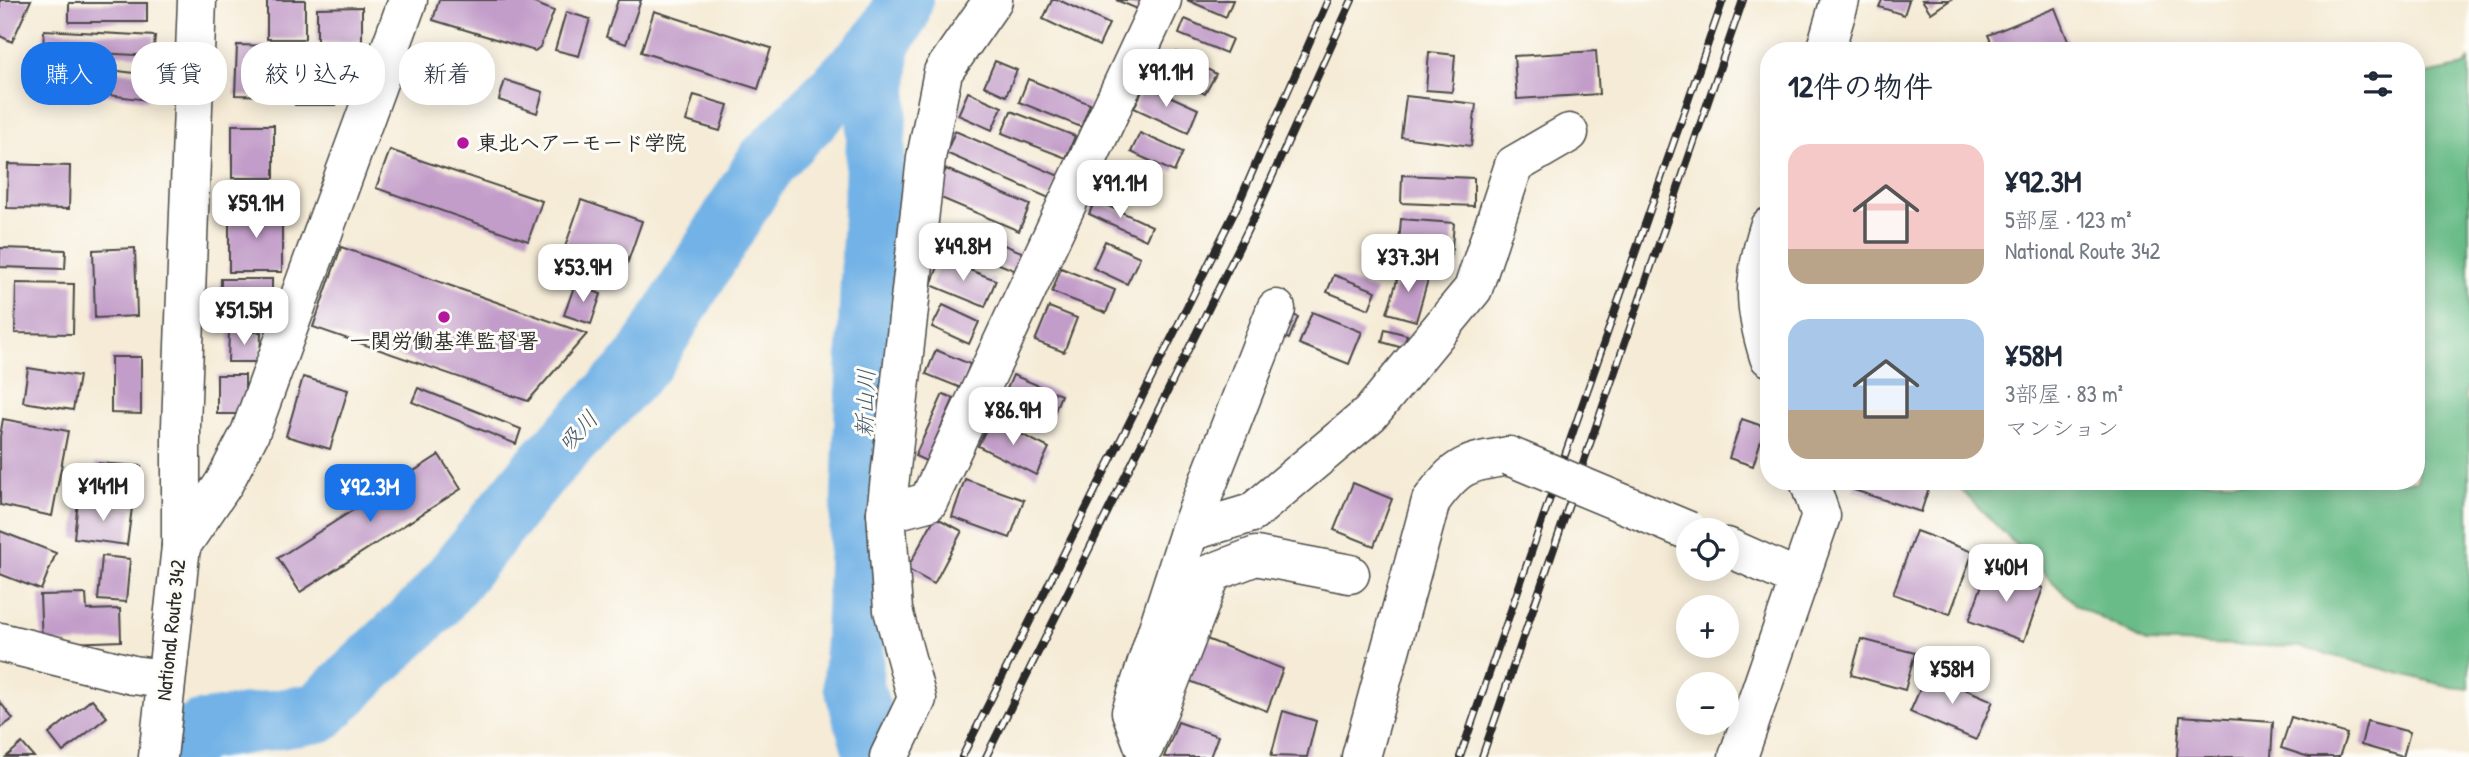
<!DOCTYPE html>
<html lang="ja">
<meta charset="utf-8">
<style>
body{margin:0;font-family:"Patrick Hand","Klee One",sans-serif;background:#f2f2f3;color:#1f2937;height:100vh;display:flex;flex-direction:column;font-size:26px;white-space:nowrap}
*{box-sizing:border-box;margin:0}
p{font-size:23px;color:#747a83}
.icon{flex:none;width:38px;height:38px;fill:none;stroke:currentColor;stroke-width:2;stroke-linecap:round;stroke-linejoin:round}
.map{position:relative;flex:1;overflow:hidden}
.side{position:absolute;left:1760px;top:42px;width:665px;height:448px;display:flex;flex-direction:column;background:#fff;border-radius:28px;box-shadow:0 4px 18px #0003}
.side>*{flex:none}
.guide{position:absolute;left:21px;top:42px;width:665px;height:63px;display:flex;gap:14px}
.fabs{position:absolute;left:1676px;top:518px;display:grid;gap:14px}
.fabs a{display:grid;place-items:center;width:63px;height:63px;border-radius:50%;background:#fff;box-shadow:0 4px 18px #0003;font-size:35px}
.price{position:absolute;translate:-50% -60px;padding:0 16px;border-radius:14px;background:#fff;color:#222;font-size:23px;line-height:46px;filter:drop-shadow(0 2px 4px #0008)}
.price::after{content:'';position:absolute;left:50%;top:42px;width:21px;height:16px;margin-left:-10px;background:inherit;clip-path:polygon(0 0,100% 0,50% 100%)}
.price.selected{background:#1a73e8;color:#fff}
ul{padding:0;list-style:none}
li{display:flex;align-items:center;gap:21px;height:175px;padding:0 28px}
li span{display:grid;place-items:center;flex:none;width:196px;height:140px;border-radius:21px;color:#555}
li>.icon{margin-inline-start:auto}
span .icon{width:84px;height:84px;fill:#fffc;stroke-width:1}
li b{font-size:30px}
h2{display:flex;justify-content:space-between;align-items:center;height:84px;padding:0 28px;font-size:30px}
.chip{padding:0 24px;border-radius:28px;background:#fff;box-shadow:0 4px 18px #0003;font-size:24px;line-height:63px}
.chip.selected{background:#1a73e8;color:#fff}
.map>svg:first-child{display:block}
.forest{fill:#69bc87;stroke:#4a7459;stroke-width:2}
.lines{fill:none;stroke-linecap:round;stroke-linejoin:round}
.river{stroke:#72b2e6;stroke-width:60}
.building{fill:#c39dc9}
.minor-casing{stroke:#494845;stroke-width:41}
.highway-casing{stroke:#494845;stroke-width:41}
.minor{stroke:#fff;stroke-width:38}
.highway{stroke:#fff;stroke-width:38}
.rail-casing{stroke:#2b2b2b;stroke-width:8}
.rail{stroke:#fdfcf7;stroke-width:5;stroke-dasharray:16;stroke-linecap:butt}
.minor-bridge-casing{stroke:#494845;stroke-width:41;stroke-linecap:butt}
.minor-bridge{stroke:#fff;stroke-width:38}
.poi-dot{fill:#b5179e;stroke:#fdfcf7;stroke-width:2.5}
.labels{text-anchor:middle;stroke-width:6;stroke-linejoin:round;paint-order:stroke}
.poi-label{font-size:21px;font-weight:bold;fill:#2b2b2b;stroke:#fdfcf7;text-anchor:start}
.street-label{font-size:21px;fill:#2b2b2b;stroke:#fdfcf7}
.water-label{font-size:23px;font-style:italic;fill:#445a6c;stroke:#fdfcf7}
</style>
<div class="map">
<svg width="2469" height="757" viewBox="0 0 2469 757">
<rect width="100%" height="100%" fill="#fdfcf7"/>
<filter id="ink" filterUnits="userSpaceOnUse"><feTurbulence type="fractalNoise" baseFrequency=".0143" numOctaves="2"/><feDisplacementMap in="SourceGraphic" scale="14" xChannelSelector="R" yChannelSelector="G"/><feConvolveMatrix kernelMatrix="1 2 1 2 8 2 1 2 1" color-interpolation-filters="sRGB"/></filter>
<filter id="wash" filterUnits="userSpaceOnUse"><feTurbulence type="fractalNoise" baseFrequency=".00686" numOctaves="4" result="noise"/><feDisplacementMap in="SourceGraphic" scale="28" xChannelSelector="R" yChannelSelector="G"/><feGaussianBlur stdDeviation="1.57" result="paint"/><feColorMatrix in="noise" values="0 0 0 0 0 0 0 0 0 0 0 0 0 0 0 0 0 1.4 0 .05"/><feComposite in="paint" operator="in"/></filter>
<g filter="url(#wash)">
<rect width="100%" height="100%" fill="#f5ebd6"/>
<path class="forest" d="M2469 59V385L2465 393 2469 421V689L2451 687 2300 647 2147 642 2076 605 1962 491 1958 481H2417V76L2464 66Z"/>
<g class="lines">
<g class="river">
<path d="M170 757 201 731 318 713 432 605 538 473 644 361 766 162 880 45 899 15 903 0"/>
<path d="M875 757 853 684 880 45"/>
</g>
</g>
<g id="blocks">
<g class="building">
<path d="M0 0H31L12 42 0 36Z"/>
<rect x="267" y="0" width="38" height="39"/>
<path d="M439 0H527L554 11 540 47 535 51 433 20Z"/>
<path d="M618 0H641L626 44 606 37Z"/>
<path d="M1052 0H1059L1109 24 1099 46 1043 19Z"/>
<path d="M1116 0H1144L1140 10Z"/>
<path d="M1187 0H1233L1226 17Z"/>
<path d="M1882 0H1909L1904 15 1879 7Z"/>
<path d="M1922 0H1950L1931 13Z"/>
<rect x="69" y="3" width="78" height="19"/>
<path d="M362 7V42L317 43V8Z"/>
<path d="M2055 8 2072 51H1995L1988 35Z"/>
<path d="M654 11 771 48 758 89 641 52Z"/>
<path d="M566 12 590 19 579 56 555 50Z"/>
<path d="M1185 19 1232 39 1226 53 1179 34Z"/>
<path d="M44 30 155 36 153 56 43 50Z"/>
<path d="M237 45 275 46 274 96 235 95Z"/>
<path d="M295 50H336L337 105H295Z"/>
<path d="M1596 51 1599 94 1517 99 1514 56Z"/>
<path d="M1177 52 1216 74 1205 94 1166 72Z"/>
<path d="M1429 52 1455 55 1452 92 1426 90Z"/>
<path d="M995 61 1017 70 1006 96 984 86Z"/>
<path d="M72 65 150 75 147 100 69 90Z"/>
<path d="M1028 79 1090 104 1081 127 1019 102Z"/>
<path d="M505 80 543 92 537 113 499 100Z"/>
<path d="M1145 85 1198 109 1188 133 1134 108Z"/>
<path d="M968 92 1002 107 992 130 958 115Z"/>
<path d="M694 95 728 105 720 131 686 121Z"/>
<path d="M1406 96 1476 104 1471 146 1401 137Z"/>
<path d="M1011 111 1075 136 1066 158 1002 133Z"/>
<rect x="232" y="125" width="42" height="53"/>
<path d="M955 131 1059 176 1049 198 946 153Z"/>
<path d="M1140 133 1183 152 1174 172 1131 152Z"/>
<path d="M390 150 542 201 528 241 376 188Z"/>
<path d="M8 164 70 166 69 209 7 208Z"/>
<path d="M946 169 1030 205 1019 231 934 195Z"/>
<path d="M1402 175 1474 178V206L1401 203Z"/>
<path d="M581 200 642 221 625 270 564 250Z"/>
<path d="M1095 200 1152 226 1146 240 1089 214Z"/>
<rect x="229" y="208" width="53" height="64"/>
<path d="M1401 219 1454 223 1451 259 1398 256Z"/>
<path d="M994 241 1024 253 1016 271 987 259Z"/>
<path d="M1105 241 1140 257 1127 284 1093 268Z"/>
<path d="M341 247 587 334 528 401 313 327Z"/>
<path d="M0 248 66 250 65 269 0 267Z"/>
<path d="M135 248 137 316 95 318 93 250Z"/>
<path d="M941 259 996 280 985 307 931 285Z"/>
<path d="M1401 267 1429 276 1416 321 1387 313Z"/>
<path d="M1061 268 1115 290 1106 313 1052 292Z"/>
<path d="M1334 275 1376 291 1369 309 1327 292Z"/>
<rect x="221" y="279" width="51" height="34"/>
<path d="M16 283 74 284 73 334 15 333Z"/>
<path d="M575 284 601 294 591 324 564 315Z"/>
<path d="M943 305 979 322 969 344 932 327Z"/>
<path d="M1049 307 1077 318 1064 352 1035 341Z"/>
<path d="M1278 308 1298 317 1289 339 1268 330Z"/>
<path d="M1312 312 1362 332 1349 364 1299 344Z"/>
<path d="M1385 329 1407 335 1403 348 1382 342Z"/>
<path d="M229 331 261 332 260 362H228Z"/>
<path d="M936 350 970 364 961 388 926 374Z"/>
<path d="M111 357H141V414L111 413Z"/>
<path d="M28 368 79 376 73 410 23 402Z"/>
<rect x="217" y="375" width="28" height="39"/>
<path d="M1013 375 1061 395 1049 426 1000 405Z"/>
<path d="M303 377 348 390 330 449 286 436Z"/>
<path d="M418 388 521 429 516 444 412 402Z"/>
<path d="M943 394 954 398 926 461 915 456Z"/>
<path d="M3 419 68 431 52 516 0 505V436Z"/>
<path d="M991 419 1049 448 1036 475 978 446Z"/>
<path d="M1742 419 1765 427 1753 466 1729 458Z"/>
<path d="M439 455 461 489 300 592 278 558Z"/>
<path d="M96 463 141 466 138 496 93 492Z"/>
<path d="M965 479 1024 500 1010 538 952 517Z"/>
<path d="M1857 481H1931L1921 512 1854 490Z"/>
<path d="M1353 483 1392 499 1374 546 1334 530Z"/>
<path d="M78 501 132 508 127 545 74 538Z"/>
<path d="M935 517 962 531 934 584 907 569Z"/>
<path d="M0 531 56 553 41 590 0 574Z"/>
<path d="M1916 531 1973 552 1950 614 1893 594Z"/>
<path d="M102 556 130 559 126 602 98 600Z"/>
<path d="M1988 568 2043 588 2024 641 1969 621Z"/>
<path d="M86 594 87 610 120 609 121 641 42 644 40 595Z"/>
<path d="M1204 638 1283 669 1267 711 1187 680Z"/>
<path d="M1861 639 1915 653 1905 690 1851 675Z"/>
<path d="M1927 673 1993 701 1976 740 1910 712Z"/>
<path d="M92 699 107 717 63 752 49 734Z"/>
<path d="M0 702 13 719 0 728Z"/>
<path d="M1283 711 1316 721 1307 757 1271 756Z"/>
<path d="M2180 716 2273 722 2271 757H2177Z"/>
<path d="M2291 717 2347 734 2339 757H2309L2281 748Z"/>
<path d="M2367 721 2410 732 2403 757 2361 745Z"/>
<path d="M1178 722 1218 736 1210 757H1164Z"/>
<path d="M22 743 34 757H6Z"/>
</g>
</g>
</g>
<g filter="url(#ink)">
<use href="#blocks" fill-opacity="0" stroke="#494845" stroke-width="2"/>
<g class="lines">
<g class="minor-casing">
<g id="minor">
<path d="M1825 51 1840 0"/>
<path d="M1769 227C1753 278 1753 306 1769 357"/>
<path d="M886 513 928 502 1162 0"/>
<path d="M1189 532 1252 513 1370 414 1473 289 1514 165 1569 133"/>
<path d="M181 546 224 483 250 433 408 0"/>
<path d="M1727 547 1799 579"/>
<path d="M0 642 133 675 165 679"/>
<path d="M1145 745 1212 573 1256 556 1350 574"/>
<path d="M1144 747 1131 712 1189 532 1276 309"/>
<path d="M889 757 917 699 893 610 886 513 926 158 943 72 993 0"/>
<path d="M1361 757 1431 501C1457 465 1465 463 1509 456"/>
<path d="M1738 757 1821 516 1809 481"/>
</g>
</g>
<g class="highway-casing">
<path id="highway" d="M158 757 181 546V426L197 0"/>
</g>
<use href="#minor" class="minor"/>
<use href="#highway" class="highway"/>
<g class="rail-casing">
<g id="rail">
<path d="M962 757 1236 209 1328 0"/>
<path d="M986 757 1253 219 1352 0"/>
<path d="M1460 757 1723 0"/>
<path d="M1482 757 1743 0"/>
</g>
</g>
<use href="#rail" class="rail"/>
<g class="minor-bridge-casing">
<path id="minor-bridge" d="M1509 456 1689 531"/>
</g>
<use href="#minor-bridge" class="minor-bridge"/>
</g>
</g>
<g class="poi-dot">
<circle cx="463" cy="143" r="7"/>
<circle cx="444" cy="317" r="7"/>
</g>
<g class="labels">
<g class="poi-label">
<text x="477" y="150">東北ヘアーモード学院</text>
<text x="444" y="348" text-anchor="middle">一関労働基準監督署</text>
</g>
<g class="street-label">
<text transform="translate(171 630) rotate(-84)" y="7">National Route 342</text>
</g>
<g class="water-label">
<text transform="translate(865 403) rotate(-88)" y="8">新山川</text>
<text transform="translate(578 431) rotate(-47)" y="8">吸川</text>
</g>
</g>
</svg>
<div class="fabs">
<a><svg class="icon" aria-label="locate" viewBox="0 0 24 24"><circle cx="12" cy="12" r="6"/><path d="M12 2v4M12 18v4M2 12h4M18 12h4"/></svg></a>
<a>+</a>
<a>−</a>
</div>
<b class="price" style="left:1166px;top:109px">¥91.1M</b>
<b class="price" style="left:1120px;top:220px">¥91.1M</b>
<b class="price" style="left:256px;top:240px">¥59.1M</b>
<b class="price" style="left:963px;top:283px">¥49.8M</b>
<b class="price" style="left:1408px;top:294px">¥37.3M</b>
<b class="price" style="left:583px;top:304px">¥53.9M</b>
<b class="price" style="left:244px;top:347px">¥51.5M</b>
<b class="price" style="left:1013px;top:447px">¥86.9M</b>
<b class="price" style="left:103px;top:523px">¥141M</b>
<b class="price selected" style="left:370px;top:524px">¥92.3M</b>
<b class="price" style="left:2006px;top:604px">¥40M</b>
<b class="price" style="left:1952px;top:706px">¥58M</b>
<div class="guide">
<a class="chip selected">購入</a>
<a class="chip">賃貸</a>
<a class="chip">絞り込み</a>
<a class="chip">新着</a>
</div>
<section class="side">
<h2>12件の物件<svg class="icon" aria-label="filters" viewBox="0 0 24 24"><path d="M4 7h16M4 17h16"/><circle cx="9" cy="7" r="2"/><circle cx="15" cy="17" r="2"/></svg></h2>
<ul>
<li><span style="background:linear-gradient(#f6c9c9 75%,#b9a48a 0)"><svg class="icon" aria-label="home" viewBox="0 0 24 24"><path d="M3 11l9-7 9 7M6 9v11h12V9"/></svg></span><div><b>¥92.3M</b><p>5部屋 · 123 m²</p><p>National Route 342</p></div></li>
<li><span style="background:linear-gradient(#a9c7e8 65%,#b9a48a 0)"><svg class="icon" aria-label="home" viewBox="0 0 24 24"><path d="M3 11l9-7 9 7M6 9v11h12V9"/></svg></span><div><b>¥58M</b><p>3部屋 · 83 m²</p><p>マンション</p></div></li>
</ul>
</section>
</div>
